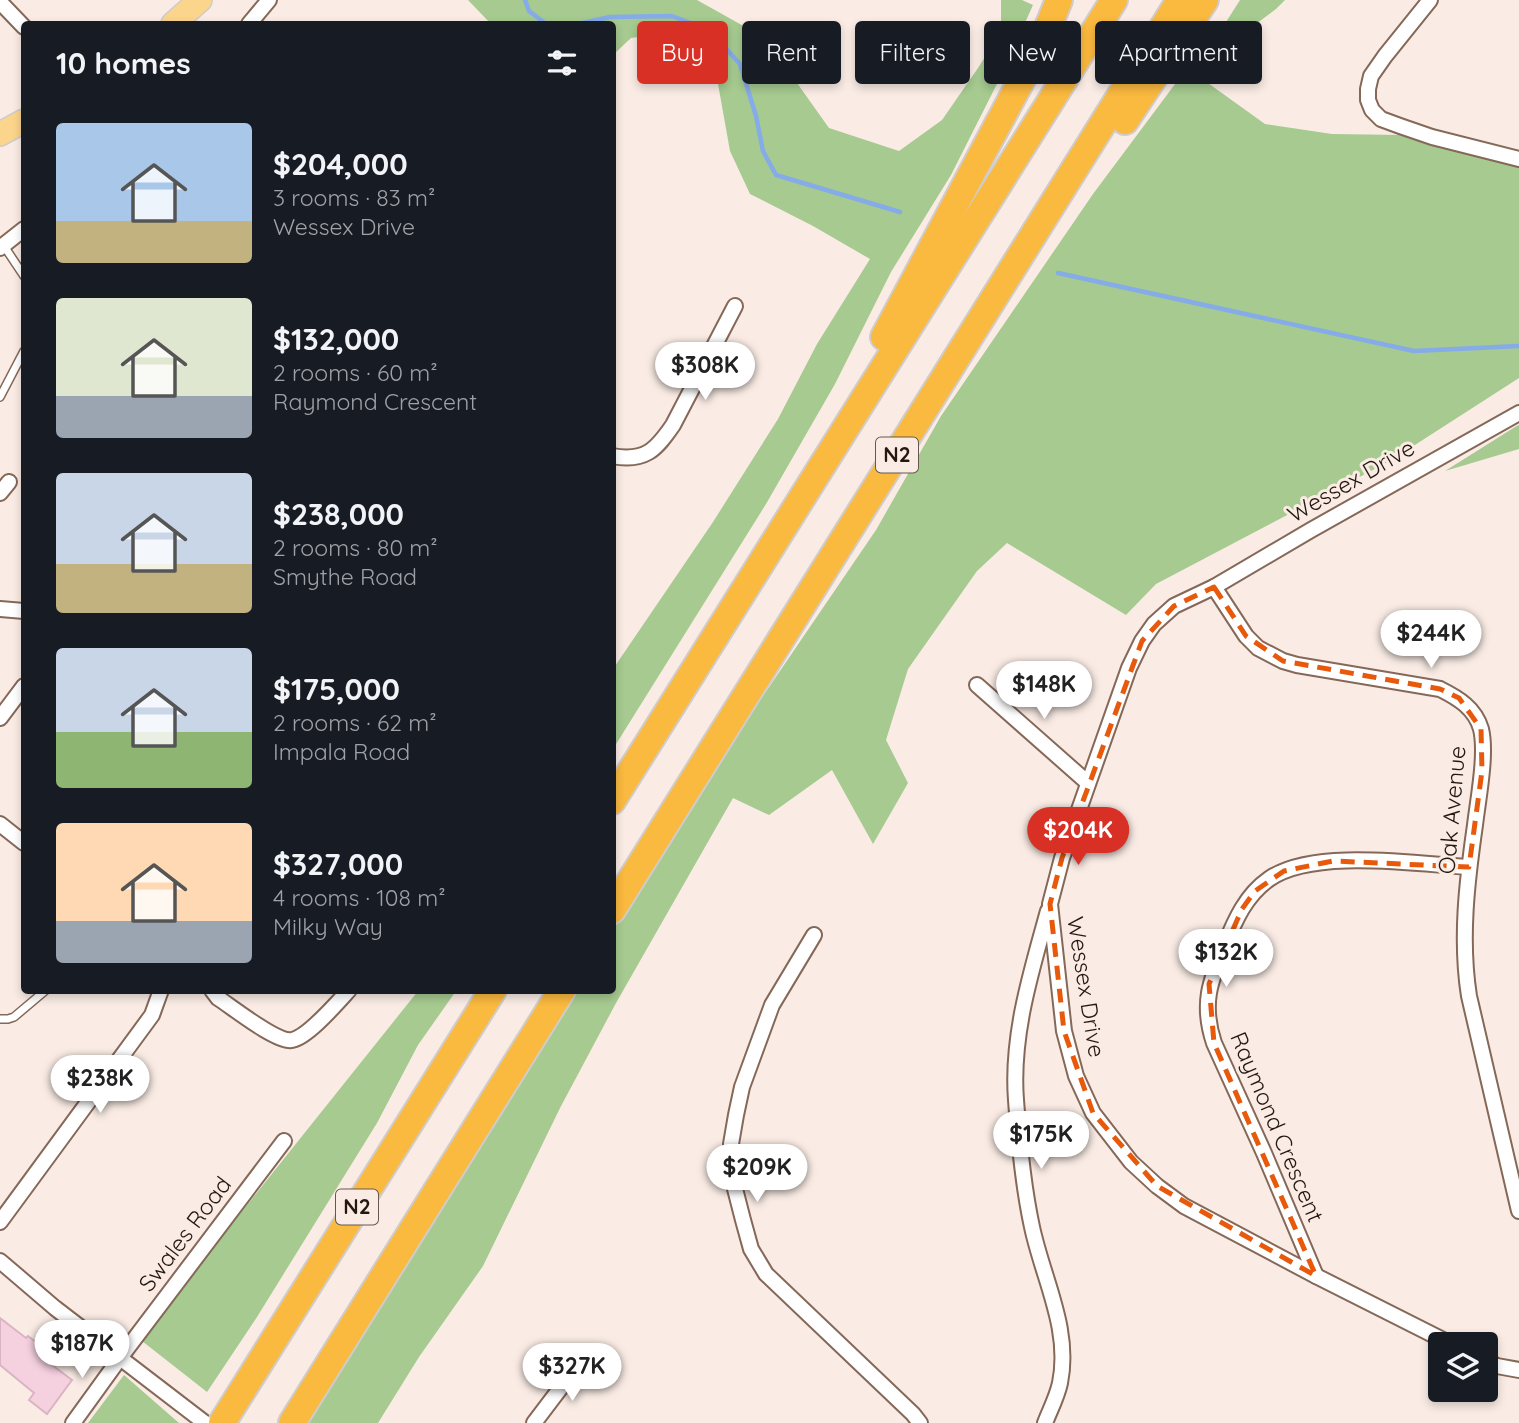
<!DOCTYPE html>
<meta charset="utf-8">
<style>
body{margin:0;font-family:Quicksand,sans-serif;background:#20242c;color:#f1f3f6;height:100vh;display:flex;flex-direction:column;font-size:26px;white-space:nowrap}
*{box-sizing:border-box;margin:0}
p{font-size:23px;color:#9ea1a6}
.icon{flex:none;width:38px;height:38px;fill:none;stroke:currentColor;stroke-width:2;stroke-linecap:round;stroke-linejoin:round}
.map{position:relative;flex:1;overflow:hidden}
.side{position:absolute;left:21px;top:21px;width:595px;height:973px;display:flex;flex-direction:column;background:#171b24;border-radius:7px;box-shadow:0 4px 10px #0003}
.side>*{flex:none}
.banner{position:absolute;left:637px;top:21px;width:665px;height:63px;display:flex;gap:14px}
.buttons{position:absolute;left:1428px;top:1332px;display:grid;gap:14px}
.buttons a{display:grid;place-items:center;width:70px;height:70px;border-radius:7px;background:#171b24;box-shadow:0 4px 10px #0003;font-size:35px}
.price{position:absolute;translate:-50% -60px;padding:0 16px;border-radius:24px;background:#fff;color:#222;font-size:23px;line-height:46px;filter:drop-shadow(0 2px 4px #0008)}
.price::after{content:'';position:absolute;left:50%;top:42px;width:21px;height:16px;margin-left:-10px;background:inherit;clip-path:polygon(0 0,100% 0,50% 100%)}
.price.active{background:#d93025;color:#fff}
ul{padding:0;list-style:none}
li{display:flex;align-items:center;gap:21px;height:175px;padding:0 35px}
li span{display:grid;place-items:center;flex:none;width:196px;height:140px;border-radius:7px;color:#555}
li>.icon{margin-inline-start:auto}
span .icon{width:84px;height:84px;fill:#fffc;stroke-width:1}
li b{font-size:30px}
h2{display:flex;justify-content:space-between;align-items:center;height:84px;padding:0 35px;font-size:30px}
.chip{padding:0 24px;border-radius:7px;background:#171b24;box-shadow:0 4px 10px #0003;font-size:24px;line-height:63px}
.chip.active{background:#d93025;color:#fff}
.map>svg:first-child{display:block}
.green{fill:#a6ca90}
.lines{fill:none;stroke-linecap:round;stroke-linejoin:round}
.stream{stroke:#85abe9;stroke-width:4.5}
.building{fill:#f5d0df;stroke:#d9b5c4;stroke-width:2}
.service-casing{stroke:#856858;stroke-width:10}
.minor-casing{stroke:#856858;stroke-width:18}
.primary-casing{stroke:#cfcccb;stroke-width:26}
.motorway-casing{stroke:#cfcccb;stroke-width:30}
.service{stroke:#fff;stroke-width:7}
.minor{stroke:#fff;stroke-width:14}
.primary{stroke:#fcd58c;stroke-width:23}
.motorway{stroke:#fab93f;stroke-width:26}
.marked{fill:none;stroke:#e8590c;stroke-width:5;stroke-dasharray:14 9;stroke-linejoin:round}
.labels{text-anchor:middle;stroke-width:6;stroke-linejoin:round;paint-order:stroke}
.shield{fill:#faece5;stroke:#645851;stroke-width:2}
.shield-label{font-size:21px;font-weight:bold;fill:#241912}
.street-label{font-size:23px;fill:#241912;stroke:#faece5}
</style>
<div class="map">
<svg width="1519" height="1423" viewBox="0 0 1519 1423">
<rect width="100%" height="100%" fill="#faece5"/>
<g class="green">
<path d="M468 0H697L765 38 829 128 899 151 942 120 978 68 1001 32V0H1022L1033 5 1004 70 951 175 891 272 835 384 766 504 613 749V669L713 522 778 419 817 344 870 259 813 226 750 194 730 151 718 84 714 53 676 32 631 38 613 55 612 24H491Z"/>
<path d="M1240 0H1285L1276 9 1224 48 1214 41Z"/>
<path d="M1187 68 1265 124 1332 134 1401 135 1519 166V378L1390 461 1156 584 1126 615 1007 543 977 571 908 669 886 740 908 783 873 844 832 770 769 815 733 798 616 1003 560 1108 483 1266 419 1357 378 1423H305L536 1058 576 991 612 990 613 930 618 922 728 747 876 530 941 416 1093 194Z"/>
<path d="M1519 425V449L1445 471 1515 427Z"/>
<path d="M418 991H456L418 1045 377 1123 257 1317 207 1392 142 1341 215 1245Z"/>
<path d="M124 1375 179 1423H88Z"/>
</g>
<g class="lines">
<g class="stream">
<path d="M525 0 529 11 546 24"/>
<path d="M578 24 610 17 672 16 709 30 740 64 756 116 763 151 776 175 900 212"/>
<path d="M1058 273 1414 351 1519 346"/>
</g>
</g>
<path class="building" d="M0 1318 26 1338 28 1336 49 1352 44 1359 72 1380 47 1414 29 1400 34 1393 0 1365Z"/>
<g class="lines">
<g class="service-casing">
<g id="service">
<path d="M4 246 24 276"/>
<path d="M0 397 24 351"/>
<path d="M0 1019H8L14 1017 46 990"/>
</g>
</g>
<g class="minor-casing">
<g id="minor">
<path d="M1430 0 1385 56 1371 76 1368 89V100L1372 110 1381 119 1400 126 1432 137 1519 159"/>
<path d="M0 2 24 27"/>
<path d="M249 24 269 0"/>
<path d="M0 248 24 229"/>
<path d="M612 456C645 462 656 450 673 425L735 306"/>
<path d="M0 493 9 482"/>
<path d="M1214 587 1246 636 1258 648 1283 661 1297 665 1440 689C1458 698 1475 708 1481 729 1487 754 1478 799 1475 825 1467 881 1460 939 1469 996L1519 1211"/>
<path d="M0 609 24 611"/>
<path d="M977 685 1088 783"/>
<path d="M0 718 24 686"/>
<path d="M0 824 24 843"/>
<path d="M814 935 772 1005 742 1087 736 1115 731 1144 733 1181 743 1220 751 1249 766 1274 913 1414 920 1423"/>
<path d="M212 990 218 998C232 1007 277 1043 292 1040 308 1037 337 1003 349 990"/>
<path d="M0 1222 152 1015 161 990"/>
<path d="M0 1261 55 1308 205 1423"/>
<path d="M1316 1276 1264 1153 1214 1043C1201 1004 1210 981 1225 945 1235 920 1246 895 1269 879 1312 848 1417 864 1469 867"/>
<path d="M1451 1344 1316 1276 1184 1206 1157 1186 1131 1162 1093 1113 1076 1076 1064 1031 1050 904 1062 858 1129 668 1142 641 1154 624 1174 606 1214 587 1311 530 1519 413"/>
<path d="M1486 1361 1497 1366 1519 1370"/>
<path d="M73 1423 120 1358 284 1141"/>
<path d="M534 1423 581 1361"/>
<path d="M1045 1423C1050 1410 1057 1397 1060 1383 1071 1329 1043 1279 1032 1227 1023 1186 1019 1142 1016 1100 1011 1036 1031 972 1048 911"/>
</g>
</g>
<g class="primary-casing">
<g id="primary">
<path d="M173 24 200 0"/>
<path d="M0 134 24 121"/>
</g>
</g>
<g class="motorway-casing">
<g id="motorway">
<path d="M1125 121 1205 0"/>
<path d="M884 337 1042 42 1059 0"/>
<path d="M612 801 1114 0"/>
<path d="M612 910 1180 0"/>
<path d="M222 1423 493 990"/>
<path d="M292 1423 562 990"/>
</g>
</g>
<use href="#service" class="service"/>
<use href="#minor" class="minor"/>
<use href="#primary" class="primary"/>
<use href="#motorway" class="motorway"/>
</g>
<path class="marked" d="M1214 587 1246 636 1283 661 1440 689 1459 698 1481 729 1482 771 1469 867 1333 861 1284 871 1255 891 1242 909 1209 984 1214 1043 1316 1276 1157 1186 1093 1113 1064 1031 1050 904 1062 858 1142 641 1174 606Z"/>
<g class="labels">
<g class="shield">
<rect x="876" y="437.5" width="42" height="35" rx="5"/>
<rect x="336" y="1189.5" width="42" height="35" rx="5"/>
</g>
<g class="shield-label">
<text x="897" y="462">N2</text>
<text x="357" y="1214">N2</text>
</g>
<g class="street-label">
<text transform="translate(1351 481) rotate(-30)" y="8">Wessex Drive</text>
<text transform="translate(1452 810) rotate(-85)" y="8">Oak Avenue</text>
<text transform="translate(1086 987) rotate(81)" y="8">Wessex Drive</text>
<text transform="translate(1277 1127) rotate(67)" y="8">Raymond Crescent</text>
<text transform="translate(185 1234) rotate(-53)" y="8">Swales Road</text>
</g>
</g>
</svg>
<div class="buttons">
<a><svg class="icon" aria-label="layers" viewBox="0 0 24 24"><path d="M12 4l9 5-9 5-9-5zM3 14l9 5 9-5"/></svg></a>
</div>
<b class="price" style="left:705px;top:402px">$308K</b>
<b class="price" style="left:1431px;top:670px">$244K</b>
<b class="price" style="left:1044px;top:721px">$148K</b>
<b class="price active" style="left:1078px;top:867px">$204K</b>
<b class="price" style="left:1226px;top:989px">$132K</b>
<b class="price" style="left:100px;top:1115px">$238K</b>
<b class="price" style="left:1041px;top:1171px">$175K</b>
<b class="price" style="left:757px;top:1204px">$209K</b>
<b class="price" style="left:82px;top:1380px">$187K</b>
<b class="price" style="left:572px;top:1403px">$327K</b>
<div class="banner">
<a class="chip active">Buy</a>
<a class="chip">Rent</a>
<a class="chip">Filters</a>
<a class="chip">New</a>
<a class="chip">Apartment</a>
</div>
<section class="side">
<h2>10 homes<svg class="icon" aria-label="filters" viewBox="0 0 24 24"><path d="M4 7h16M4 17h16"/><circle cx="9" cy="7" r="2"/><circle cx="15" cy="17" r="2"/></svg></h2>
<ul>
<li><span style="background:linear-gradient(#a9c7e8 70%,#c2b280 0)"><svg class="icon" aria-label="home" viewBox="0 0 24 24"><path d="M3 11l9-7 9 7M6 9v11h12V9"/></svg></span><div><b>$204,000</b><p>3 rooms · 83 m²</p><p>Wessex Drive</p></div></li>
<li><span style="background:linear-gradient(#dfe7d0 70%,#9aa5b1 0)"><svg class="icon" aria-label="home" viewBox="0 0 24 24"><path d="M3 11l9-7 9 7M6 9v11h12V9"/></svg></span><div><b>$132,000</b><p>2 rooms · 60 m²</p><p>Raymond Crescent</p></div></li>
<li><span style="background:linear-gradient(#c9d6e8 65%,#c2b280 0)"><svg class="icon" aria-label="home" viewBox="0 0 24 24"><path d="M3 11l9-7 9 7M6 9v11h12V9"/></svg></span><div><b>$238,000</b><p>2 rooms · 80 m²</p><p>Smythe Road</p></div></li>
<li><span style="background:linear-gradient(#c9d6e8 60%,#8fb573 0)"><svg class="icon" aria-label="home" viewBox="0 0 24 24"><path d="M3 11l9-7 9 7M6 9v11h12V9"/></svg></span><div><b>$175,000</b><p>2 rooms · 62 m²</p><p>Impala Road</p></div></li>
<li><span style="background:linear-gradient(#ffd9b3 70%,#9aa5b1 0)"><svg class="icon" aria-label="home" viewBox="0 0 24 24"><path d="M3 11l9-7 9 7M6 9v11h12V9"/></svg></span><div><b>$327,000</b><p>4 rooms · 108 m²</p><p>Milky Way</p></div></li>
</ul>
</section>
</div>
